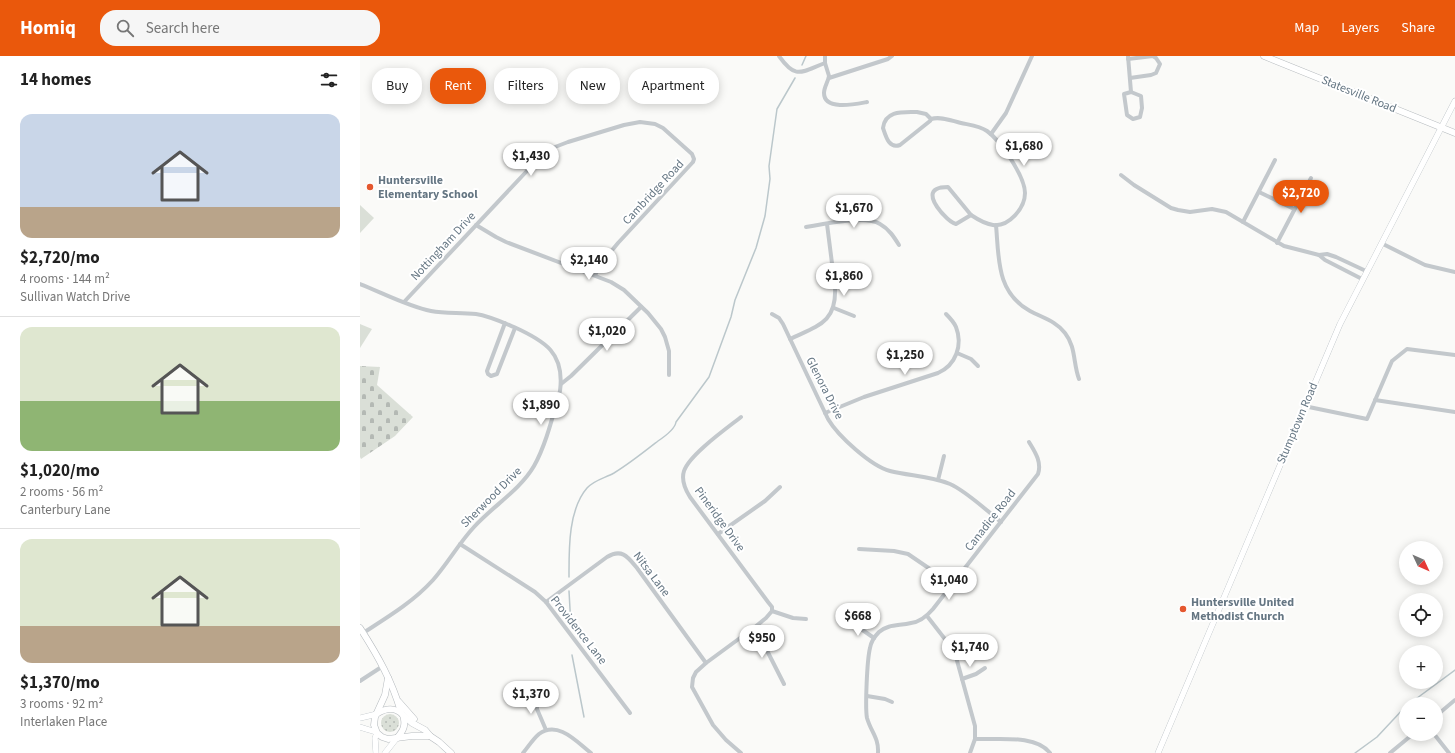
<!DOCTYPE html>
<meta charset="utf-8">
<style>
body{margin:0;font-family:"Source Sans 3",sans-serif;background:#f6f6f6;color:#222;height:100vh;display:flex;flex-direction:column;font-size:15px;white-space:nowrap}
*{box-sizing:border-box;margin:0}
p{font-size:13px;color:#767676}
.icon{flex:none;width:22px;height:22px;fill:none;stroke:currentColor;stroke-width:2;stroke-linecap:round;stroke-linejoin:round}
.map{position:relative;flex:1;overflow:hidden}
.drawer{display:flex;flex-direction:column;background:#fff;width:360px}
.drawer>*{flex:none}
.top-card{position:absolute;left:12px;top:12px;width:380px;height:36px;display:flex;gap:8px}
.needle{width:26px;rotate:134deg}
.fabs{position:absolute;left:1039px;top:485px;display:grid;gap:8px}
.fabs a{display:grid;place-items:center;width:44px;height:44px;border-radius:50%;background:#fff;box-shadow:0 2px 10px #0003;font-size:20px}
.price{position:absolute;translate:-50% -34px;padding:0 9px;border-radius:14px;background:#fff;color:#222;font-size:13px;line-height:26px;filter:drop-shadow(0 1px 2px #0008)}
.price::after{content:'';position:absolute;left:50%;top:24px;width:12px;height:9px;margin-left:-6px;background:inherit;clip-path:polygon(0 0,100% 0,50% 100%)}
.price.active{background:#ea580c;color:#fff}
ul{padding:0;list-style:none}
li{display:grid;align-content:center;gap:8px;height:212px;padding:0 20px}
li+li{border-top:1px solid #e0e0e0}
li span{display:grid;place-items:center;height:124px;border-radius:12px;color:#555}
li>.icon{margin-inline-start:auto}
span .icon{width:72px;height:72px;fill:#fffc;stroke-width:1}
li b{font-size:17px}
h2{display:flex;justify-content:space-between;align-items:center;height:48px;padding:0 20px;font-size:17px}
.pill{padding:0 14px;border-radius:16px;background:#fff;box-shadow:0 2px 10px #0003;font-size:14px;line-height:36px}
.pill.active{background:#ea580c;color:#fff}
header{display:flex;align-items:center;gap:24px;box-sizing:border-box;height:56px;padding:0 20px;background:#ea580c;color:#fff}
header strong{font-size:19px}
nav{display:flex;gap:22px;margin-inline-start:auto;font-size:14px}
.search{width:280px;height:36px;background:#f6f6f6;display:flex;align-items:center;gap:10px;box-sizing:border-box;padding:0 14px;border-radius:16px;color:#767676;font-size:15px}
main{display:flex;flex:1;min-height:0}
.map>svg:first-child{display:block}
.grass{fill:url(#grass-dots)}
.cemetery{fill:url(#cemetery-stones)}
.park{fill:#dadfd7}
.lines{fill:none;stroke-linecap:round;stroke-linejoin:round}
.stream{stroke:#bbc7cb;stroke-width:1.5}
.secondary-casing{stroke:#b3babf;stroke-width:6}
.primary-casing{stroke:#b5babe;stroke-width:7}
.street{stroke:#c3c8cc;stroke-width:4}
.secondary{stroke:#fff;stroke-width:5.5}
.primary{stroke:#fff;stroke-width:6}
.poi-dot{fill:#e4572e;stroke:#fff;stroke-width:1.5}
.labels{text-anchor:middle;stroke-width:4;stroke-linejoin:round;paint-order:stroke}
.street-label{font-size:12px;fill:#657683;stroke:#fff}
.poi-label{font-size:12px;font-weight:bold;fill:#657683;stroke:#fff;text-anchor:start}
</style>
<header>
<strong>Homiq</strong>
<div class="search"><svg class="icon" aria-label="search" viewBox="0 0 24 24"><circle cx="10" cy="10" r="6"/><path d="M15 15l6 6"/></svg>Search here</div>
<nav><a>Map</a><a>Layers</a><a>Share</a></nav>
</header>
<main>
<section class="drawer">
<h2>14 homes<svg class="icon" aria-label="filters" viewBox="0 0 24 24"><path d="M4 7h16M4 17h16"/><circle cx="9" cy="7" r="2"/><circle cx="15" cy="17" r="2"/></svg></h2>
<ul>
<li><span style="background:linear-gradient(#c9d6e8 75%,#b9a48a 0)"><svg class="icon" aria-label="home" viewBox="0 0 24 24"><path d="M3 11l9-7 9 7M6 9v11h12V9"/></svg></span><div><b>$2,720/mo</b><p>4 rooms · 144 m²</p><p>Sullivan Watch Drive</p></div></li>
<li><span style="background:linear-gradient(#dfe7d0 60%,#8fb573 0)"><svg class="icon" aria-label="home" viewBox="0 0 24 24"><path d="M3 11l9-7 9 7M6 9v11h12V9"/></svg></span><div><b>$1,020/mo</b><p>2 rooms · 56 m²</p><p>Canterbury Lane</p></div></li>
<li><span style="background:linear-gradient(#dfe7d0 70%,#b9a48a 0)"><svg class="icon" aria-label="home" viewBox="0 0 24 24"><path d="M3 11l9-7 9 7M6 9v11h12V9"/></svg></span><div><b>$1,370/mo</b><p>3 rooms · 92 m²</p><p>Interlaken Place</p></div></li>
</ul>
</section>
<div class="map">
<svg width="1095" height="697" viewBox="0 0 1095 697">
<defs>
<pattern id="grass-dots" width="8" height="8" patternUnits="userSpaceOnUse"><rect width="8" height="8" fill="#dadfd7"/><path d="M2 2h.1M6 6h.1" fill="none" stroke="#b4b9b4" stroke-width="1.8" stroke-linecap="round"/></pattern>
<pattern id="cemetery-stones" width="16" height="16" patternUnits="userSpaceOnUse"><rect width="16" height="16" fill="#dadfd7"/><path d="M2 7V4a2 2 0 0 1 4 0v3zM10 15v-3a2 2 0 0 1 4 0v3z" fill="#b4b9b4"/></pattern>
</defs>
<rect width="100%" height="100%" fill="#fafaf8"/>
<circle class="grass" cx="30" cy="667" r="9"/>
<path class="cemetery" d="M0 310 20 311 17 329 53 361 35 380 1 403 0 401Z"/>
<g class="park">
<path d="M0 149 14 162 0 177Z"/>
<path d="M0 268 12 273 0 292Z"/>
</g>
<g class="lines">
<g class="stream">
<path d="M442 9 446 0"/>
<path d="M209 521C209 494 208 454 227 432 234 424 245 422 254 417 269 408 284 396 298 385 304 381 315 373 316 366L349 321 371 261 375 244 396 192 405 160 410 123 409 110 417 53 435 22"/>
<path d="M209 535 211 571"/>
<path d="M212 599 224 661"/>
<path d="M1049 648 1095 614"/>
<path d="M995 697 1017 681 1046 650"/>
</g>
<g class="secondary-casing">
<g id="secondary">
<path d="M0 662 17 658"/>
<path d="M0 671 16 676"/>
<path d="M16 697 15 682 17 677"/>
<path d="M25 697 36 683"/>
<path d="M798 697 980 268 1095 45"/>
</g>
</g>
<g class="primary-casing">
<g id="primary">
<path d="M904 0 1095 77"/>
<path d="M0 572C18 600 32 625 41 656"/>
<path d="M28 622 25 639 15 661 14 669 17 677 22 681 28 683 52 680H70"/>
<path d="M39 646 54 663"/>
<path d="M18 657C27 652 35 651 43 659 46 669 44 674 37 682"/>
<path d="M43 659 52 667 65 674 70 680 79 686 91 697"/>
</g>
</g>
<g class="street">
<path d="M419 0C436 24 441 16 465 7"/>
<path d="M465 0V7L469 20C468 26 464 31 464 37 464 55 496 48 507 46"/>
<path d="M768 0 771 36"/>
<path d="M768 3 793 0 796 2 800 8 796 17 791 19 770 22"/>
<path d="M469 22 528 3 532 0"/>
<path d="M771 36 781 40 782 52 780 61 773 63 767 59 764 38Z"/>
<path d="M557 56 566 58 571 63 570 65 540 89C529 93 526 81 523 72 525 54 543 56 557 56Z"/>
<path d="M571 63C581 60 592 65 601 67 610 69 620 70 627 75 641 85 665 121 665 137 665 152 649 171 633 169 626 168 617 163 611 159"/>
<path d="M631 78 646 57 672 0"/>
<path d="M761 119 774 129 811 152 818 154 830 156 852 153 866 156 924 190 959 199 967 198 976 201 1006 215"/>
<path d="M588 131 611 159 596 168C589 166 586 161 581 156 571 144 566 131 588 131Z"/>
<path d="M899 136 934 153"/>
<path d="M883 166 915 104"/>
<path d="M116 169 136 181 146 186 251 226 264 234 288 257 301 273 305 281 309 295V319"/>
<path d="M636 169C639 202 636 236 670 255 683 262 696 265 705 277 716 291 713 307 719 323"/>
<path d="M446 171C464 168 505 159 520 168 529 173 534 181 539 189"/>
<path d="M917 187 951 122"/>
<path d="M1021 187 1065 209 1095 216"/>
<path d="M959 199 965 204 1002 223"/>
<path d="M0 228C23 237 47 250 71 255 86 258 101 256 116 258 129 260 142 266 154 271 185 285 205 297 200 335 193 359 186 389 174 410 160 434 133 450 114 471 99 487 88 507 73 524 53 546 28 561 3 577"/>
<path d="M44 246 180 101 195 91 208 86 264 69 280 66 295 68 303 72 332 98 334 103 333 106 258 187 244 204 235 219"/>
<path d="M474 252 494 260"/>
<path d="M412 258 419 262 423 268 468 363C478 380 511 410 530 415 550 420 571 420 590 428 606 435 626 454 641 466"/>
<path d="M145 267 127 315 128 318 131 320 137 318 155 272"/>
<path d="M430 283C457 270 477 267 475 231L467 168"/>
<path d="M597 297 611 303 618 310"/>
<path d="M201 328 211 320 281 251"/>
<path d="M1015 344 1095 356"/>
<path d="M944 350 1007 363 1032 305 1047 293 1095 299"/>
<path d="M465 357 504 341 578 317C596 309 603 289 596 271 594 266 590 262 586 258"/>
<path d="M381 361C367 372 329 399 324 415 321 424 325 433 330 441L408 546 412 551V555"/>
<path d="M578 424 584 400"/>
<path d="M358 478 405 445 420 431"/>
<path d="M100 488 175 536 186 546 270 657"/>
<path d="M499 493 534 495 548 498 592 528"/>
<path d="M186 546 247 501C262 492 268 501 277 512L346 607"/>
<path d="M412 555 433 562 446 563"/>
<path d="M567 560 588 587 596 601 615 670V683L610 697"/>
<path d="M491 566 514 582"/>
<path d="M395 571 424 628"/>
<path d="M602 623 616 618 625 612"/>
<path d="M0 625 23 610"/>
<path d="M507 640 525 643 532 646"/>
<path d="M177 641V653L186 674"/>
<path d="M1076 660 1095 644"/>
<path d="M1074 678 1089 697"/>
<path d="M615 683C637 684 676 678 690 697"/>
<path d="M163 697C168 691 173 683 179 678 198 664 217 686 231 697"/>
<path d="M381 697 366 684 353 669 332 631 333 622 336 616 346 607 395 571 406 562 412 555"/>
<path d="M518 697C519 682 511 676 507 662 505 652 507 604 510 592 511 586 514 581 519 576 528 568 539 570 551 567 560 566 567 560 573 553L678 418C682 406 675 396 669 386"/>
<path d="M1030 697 1053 678"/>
</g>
<use href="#secondary" class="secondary"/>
<use href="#primary" class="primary"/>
</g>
<g class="poi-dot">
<circle cx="10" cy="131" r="4"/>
<circle cx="823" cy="553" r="4"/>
</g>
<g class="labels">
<g class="street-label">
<text transform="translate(999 38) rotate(22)" y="4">Statesville Road</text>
<text transform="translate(293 136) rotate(-47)" y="4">Cambridge Road</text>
<text transform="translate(83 190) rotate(-47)" y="4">Nottingham Drive</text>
<text transform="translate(465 332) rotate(63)" y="4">Glenora Drive</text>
<text transform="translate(937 367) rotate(-67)" y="4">Stumptown Road</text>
<text transform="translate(131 441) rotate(-45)" y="4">Sherwood Drive</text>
<text transform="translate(360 463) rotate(54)" y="4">Pineridge Drive</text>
<text transform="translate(630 464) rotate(-52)" y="4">Canadice Road</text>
<text transform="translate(292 518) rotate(53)" y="4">Nitsa Lane</text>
<text transform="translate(219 574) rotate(52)" y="4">Providence Lane</text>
</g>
<g class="poi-label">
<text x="18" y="128">Huntersville<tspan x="18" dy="14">Elementary School</tspan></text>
<text x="831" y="550">Huntersville United<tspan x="831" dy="14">Methodist Church</tspan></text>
</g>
</g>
</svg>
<div class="fabs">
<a><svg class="needle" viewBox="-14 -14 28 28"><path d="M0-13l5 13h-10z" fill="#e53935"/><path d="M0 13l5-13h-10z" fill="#767676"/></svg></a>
<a><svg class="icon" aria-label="locate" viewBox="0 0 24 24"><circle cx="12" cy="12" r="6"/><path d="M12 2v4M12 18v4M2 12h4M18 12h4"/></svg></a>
<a>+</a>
<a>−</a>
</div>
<b class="price" style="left:664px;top:111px">$1,680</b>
<b class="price" style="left:171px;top:121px">$1,430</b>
<b class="price active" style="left:941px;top:158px">$2,720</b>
<b class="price" style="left:494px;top:173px">$1,670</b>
<b class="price" style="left:229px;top:225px">$2,140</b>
<b class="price" style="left:484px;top:241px">$1,860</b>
<b class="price" style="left:247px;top:296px">$1,020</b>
<b class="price" style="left:545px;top:320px">$1,250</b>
<b class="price" style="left:181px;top:370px">$1,890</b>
<b class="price" style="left:589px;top:545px">$1,040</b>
<b class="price" style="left:498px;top:581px">$668</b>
<b class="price" style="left:402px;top:603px">$950</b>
<b class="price" style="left:610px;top:612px">$1,740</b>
<b class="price" style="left:171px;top:659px">$1,370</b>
<div class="top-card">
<a class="pill">Buy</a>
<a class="pill active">Rent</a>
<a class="pill">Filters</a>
<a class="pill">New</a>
<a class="pill">Apartment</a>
</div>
</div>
</main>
